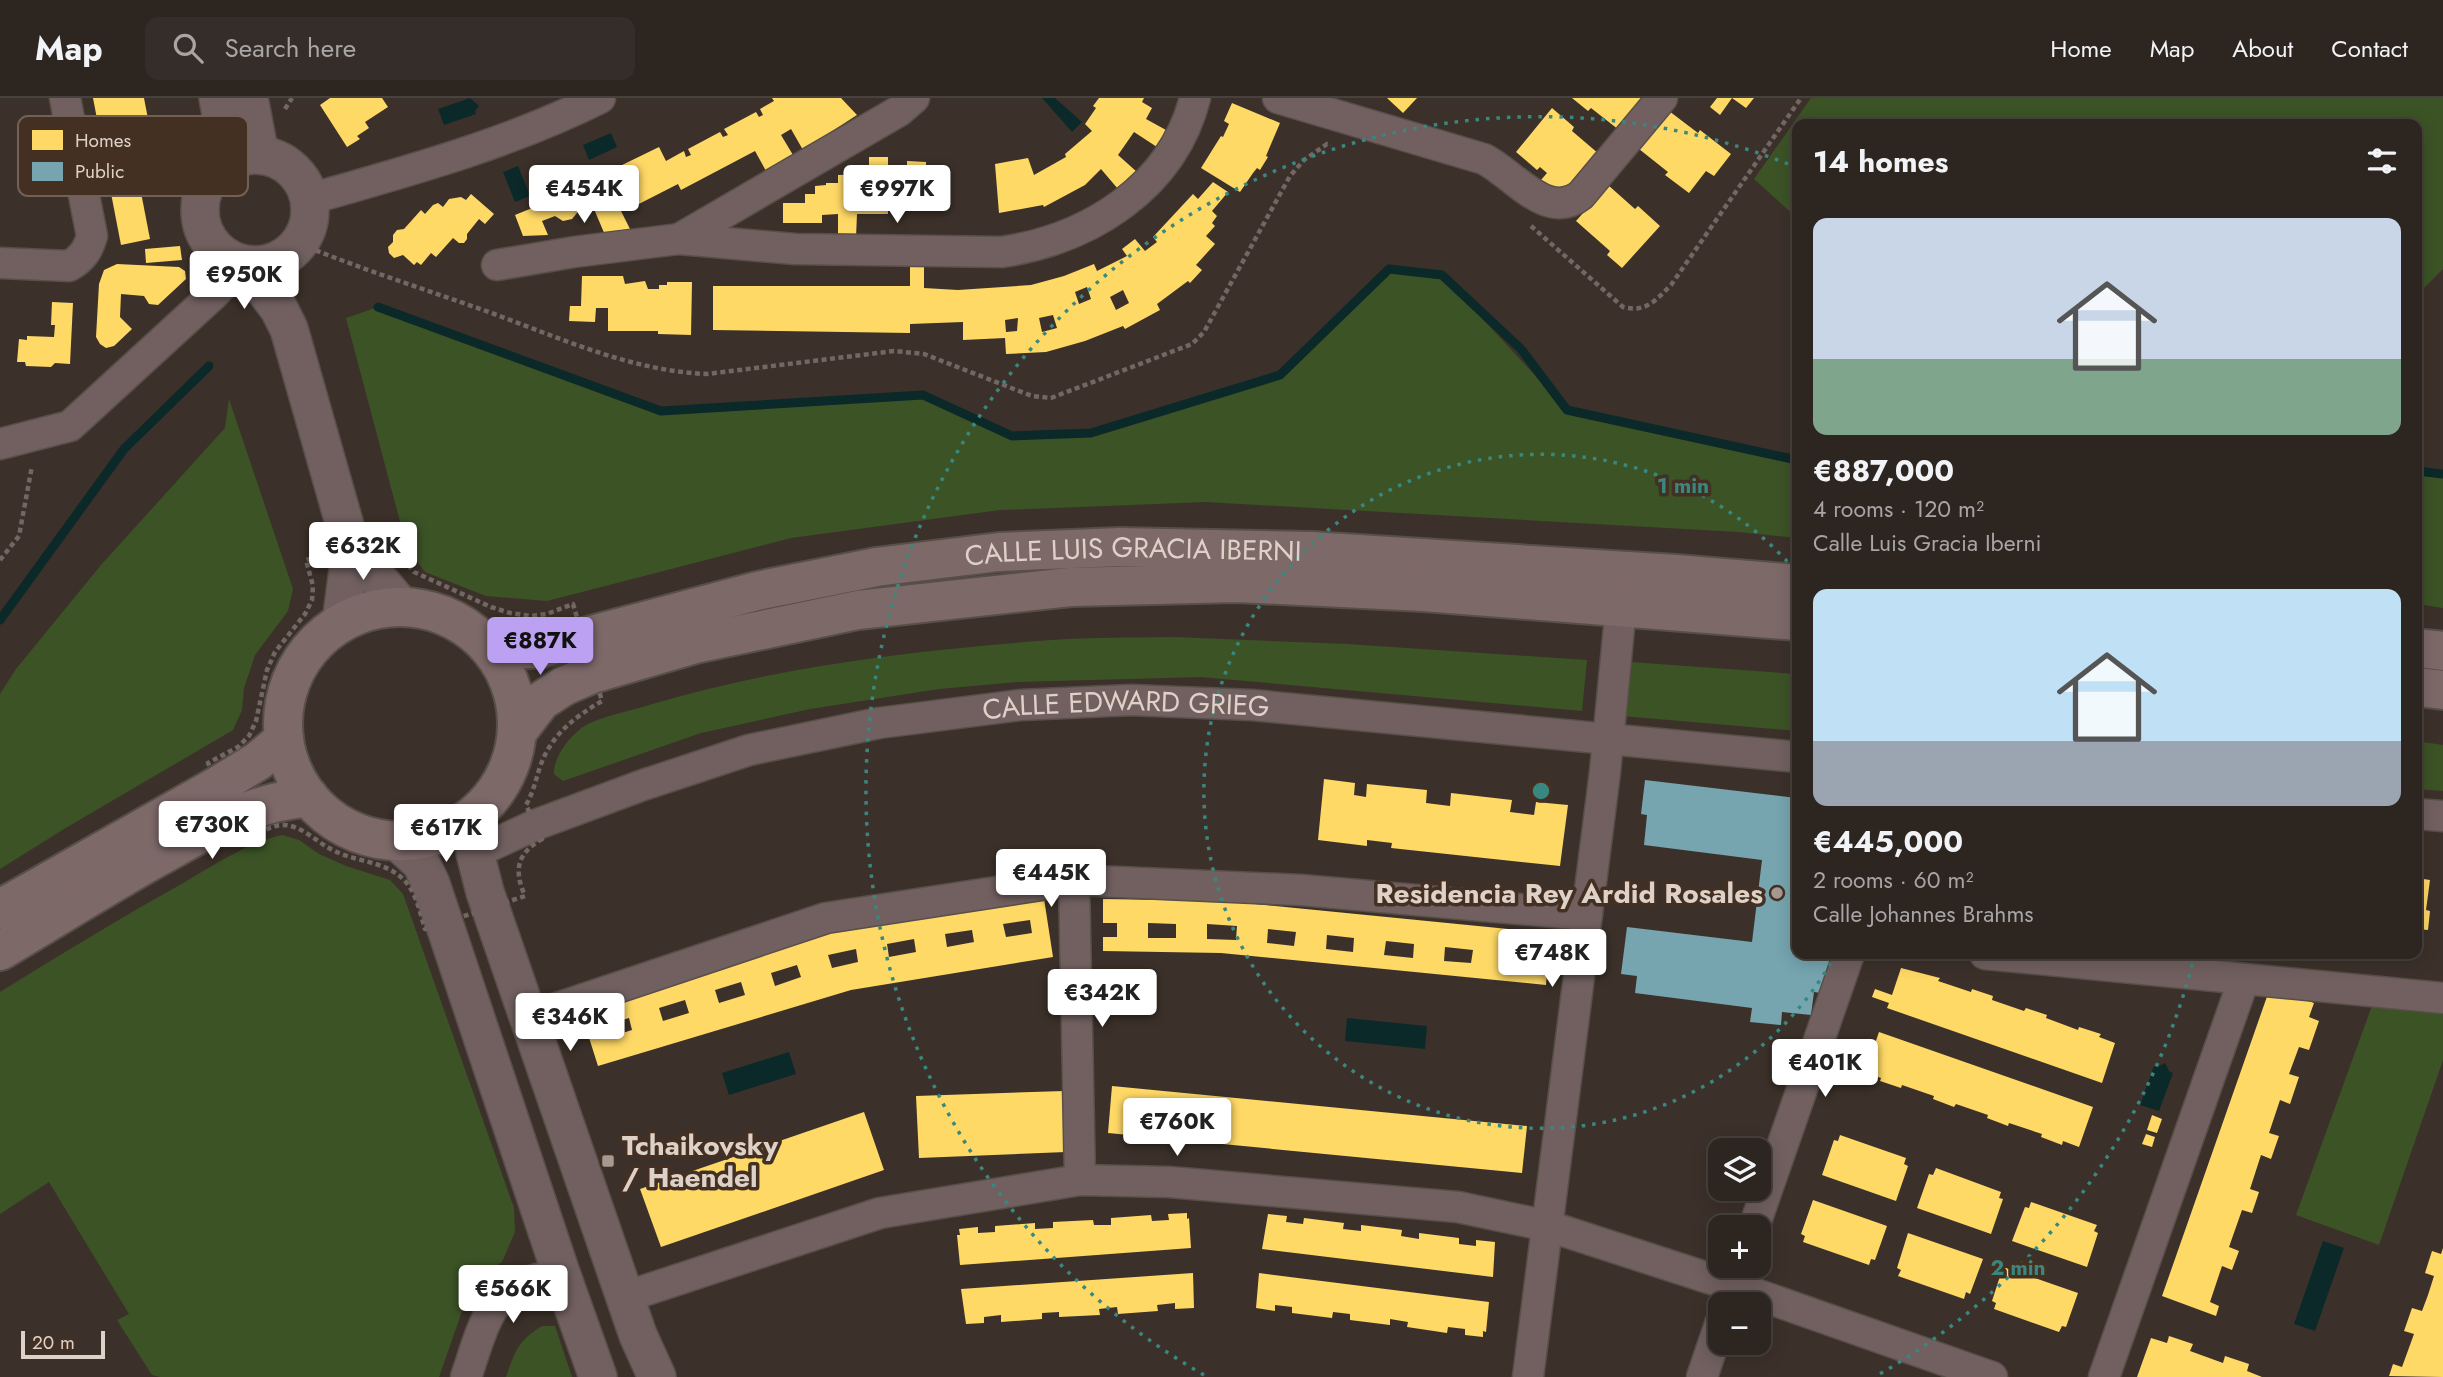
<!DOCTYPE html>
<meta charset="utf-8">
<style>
body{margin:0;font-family:Jost,sans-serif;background:#352d29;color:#f1f3f6;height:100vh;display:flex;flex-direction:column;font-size:26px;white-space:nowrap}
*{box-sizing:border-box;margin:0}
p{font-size:23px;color:#a7a5a5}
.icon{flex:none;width:38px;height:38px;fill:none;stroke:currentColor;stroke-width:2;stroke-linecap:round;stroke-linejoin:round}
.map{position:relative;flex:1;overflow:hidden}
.side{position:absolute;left:1792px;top:21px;width:630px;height:840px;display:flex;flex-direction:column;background:#2d2520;border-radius:14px;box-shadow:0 4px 18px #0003,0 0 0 2px #48423e}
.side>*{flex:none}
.buttons{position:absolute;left:1708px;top:1040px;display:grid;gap:14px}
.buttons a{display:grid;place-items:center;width:63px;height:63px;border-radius:14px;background:#2d2520;box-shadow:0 4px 18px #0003,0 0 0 2px #48423e;font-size:35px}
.scale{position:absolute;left:21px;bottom:18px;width:84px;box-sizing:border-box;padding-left:7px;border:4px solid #ddd1c8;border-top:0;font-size:19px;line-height:24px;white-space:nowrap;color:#ddd1c8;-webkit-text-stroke:5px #433023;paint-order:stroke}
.price{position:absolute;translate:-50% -60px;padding:0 16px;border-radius:7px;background:#fff;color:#222;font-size:23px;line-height:46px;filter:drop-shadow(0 2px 4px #0008)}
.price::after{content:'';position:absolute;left:50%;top:42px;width:21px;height:16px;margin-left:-10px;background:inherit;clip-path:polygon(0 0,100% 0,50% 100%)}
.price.current{background:#bca0f2;color:#111}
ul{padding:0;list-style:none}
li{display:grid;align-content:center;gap:14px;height:371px;padding:0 21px}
li span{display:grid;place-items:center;height:217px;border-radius:14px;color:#555}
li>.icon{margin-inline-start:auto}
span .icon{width:126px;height:126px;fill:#fffc;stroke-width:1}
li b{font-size:30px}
h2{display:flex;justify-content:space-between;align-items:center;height:84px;padding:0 21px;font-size:30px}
header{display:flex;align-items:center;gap:42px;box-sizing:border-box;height:98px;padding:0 35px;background:#2d2520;border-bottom:2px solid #48423e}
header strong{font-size:33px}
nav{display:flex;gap:38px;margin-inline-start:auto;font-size:24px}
.search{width:490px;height:63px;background:#352d29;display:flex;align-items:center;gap:18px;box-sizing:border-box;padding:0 24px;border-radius:14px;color:#a7a5a5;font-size:26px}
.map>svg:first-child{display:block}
.green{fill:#3c5326}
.water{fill:#0b2929}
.homes{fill:#ffd966;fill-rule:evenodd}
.public{fill:#76a5af}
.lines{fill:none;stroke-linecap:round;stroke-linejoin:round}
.stream{stroke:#0b2929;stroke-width:9}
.minor-casing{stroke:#574f48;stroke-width:33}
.tertiary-casing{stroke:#574f48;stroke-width:40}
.secondary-casing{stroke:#574f48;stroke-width:42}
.path{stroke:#736765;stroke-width:4.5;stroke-dasharray:5 3.5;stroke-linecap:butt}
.minor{stroke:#726060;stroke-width:30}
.tertiary{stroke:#726060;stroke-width:37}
.secondary{stroke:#7e6969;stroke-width:38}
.ring{fill:none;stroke:#388880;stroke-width:3.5;stroke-dasharray:3.5 7}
.poi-dot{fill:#a59991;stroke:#433023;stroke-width:2.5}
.labels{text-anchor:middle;stroke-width:7;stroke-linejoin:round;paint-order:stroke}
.street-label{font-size:28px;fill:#ddd1c8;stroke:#433023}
.poi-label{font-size:28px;font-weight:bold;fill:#ddd1c8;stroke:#433023;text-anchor:end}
.key{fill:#433023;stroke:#716055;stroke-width:2}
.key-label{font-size:19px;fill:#ddd1c8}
.centre{fill:#388880;stroke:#433023;stroke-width:3.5}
.ring-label{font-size:21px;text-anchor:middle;font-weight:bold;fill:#388880;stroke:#433023;stroke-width:7;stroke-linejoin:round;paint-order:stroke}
</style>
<header>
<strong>Map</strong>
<div class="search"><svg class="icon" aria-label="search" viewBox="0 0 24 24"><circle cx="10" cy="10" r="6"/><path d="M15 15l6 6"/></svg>Search here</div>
<nav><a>Home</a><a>Map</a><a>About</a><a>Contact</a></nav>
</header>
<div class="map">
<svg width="2443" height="1279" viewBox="0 0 2443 1279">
<rect width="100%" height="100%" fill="#3c312a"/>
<g class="green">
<path d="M1811 0H2443V171L2417 197V26H1797V120L1754 81Z"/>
<path d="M1389 171 1442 177 1567 312 1797 362V440L1738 434 1206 404 1000 412 791 440 547 503 486 498 425 474 407 450 346 220 378 209 661 313 923 297 1012 338 1091 335 1280 277Z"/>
<path d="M229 301 293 491 288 513 255 557 244 590 242 612 233 632 64 731 0 771V596L16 571 101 467 225 330Z"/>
<path d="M2417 373 2443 376V510L2417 506Z"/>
<path d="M1174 539 1347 546 1587 562 1582 613 1201 579 1017 584 939 591 810 611 701 635 563 683 554 676C553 661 567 642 579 632 592 620 631 613 649 607 779 568 916 552 1052 542 1092 539 1134 540 1174 539Z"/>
<path d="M1630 564 1797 576V633L1622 618Z"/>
<path d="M2417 643 2443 647V693L2417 691Z"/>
<path d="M282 737 299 742 319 756 346 768 390 782 403 796 514 1110 515 1134 502 1164 482 1177 467 1199 439 1279H160L152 1277 117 1222 129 1216 49 1084 0 1116V894C61 856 122 819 185 784 216 766 247 745 282 737Z"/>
<path d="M2373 905 2443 915V962L2379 1147 2296 1117Z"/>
<path d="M542 1228H555L572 1279H506C515 1253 518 1243 542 1228Z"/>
</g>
<g class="water">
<path d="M470 0 479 8 475 13 476 16 444 27 438 11Z"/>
<path d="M1042 0H1055L1082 24 1072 34Z"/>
<path d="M611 35 617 49 589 62 583 47Z"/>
<path d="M518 68 530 98 515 104 503 74Z"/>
<path d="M1347 920 1427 928 1425 951 1345 943Z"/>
<path d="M789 954 796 976 729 997 722 975Z"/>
<path d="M2165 965 2169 973 2173 975 2159 1013 2140 1007 2154 968 2157 969Z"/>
<path d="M2323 1143 2344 1150 2315 1233 2294 1226Z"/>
</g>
<g class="homes">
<path d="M93 0H144L152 42 103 52Z"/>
<path d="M330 0H382L388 9 365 24 369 30 357 38 360 41 347 49 320 7Z"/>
<path d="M772 0H841L857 17 803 52 791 31 781 37 793 57 766 73 755 53 681 92 678 86 631 110 624 96 615 101 631 133 605 137 591 104 578 109 577 115 572 121 563 123 555 118 542 123 548 137 523 138 515 117 537 108 532 98 580 78 583 86 659 49 666 63 684 53 686 59 691 57 688 51 720 34 723 39 728 37 724 31 756 14 759 19 763 17 760 11 774 3Z"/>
<path d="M1099 0H1144L1142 4 1152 10 1146 21 1166 32 1157 49 1134 34 1118 57 1137 74 1118 91 1101 71 1085 87 1044 109 1043 107 999 115 995 66 1028 60 1034 77 1066 59 1065 56 1092 33 1085 26 1096 10 1093 8Z"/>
<path d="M1387 0H1417L1403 15Z"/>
<path d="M1572 0H1645L1619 32 1591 10 1588 13Z"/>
<path d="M1717 0H1754L1746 10 1732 0 1720 17 1710 9Z"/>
<path d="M1232 5 1280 25 1266 58 1268 59 1260 72 1257 70 1253 75 1240 94 1201 70 1221 38 1223 39 1229 26 1224 23Z"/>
<path d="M1552 10 1574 29 1572 33 1599 56 1571 88 1551 90 1541 82 1547 75 1540 69 1537 72 1516 54Z"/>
<path d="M1669 13 1698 35 1700 32 1731 56 1714 78 1706 73 1689 95 1665 77 1668 74 1639 51Z"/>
<path d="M869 59H888V67H907V63L926 64V108H888V116H857L856 139H838V116L822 117V125H783V105H805V96H815V88L826 87V85H838V77L869 76Z"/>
<path d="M138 79 150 141 121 147 109 85Z"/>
<path d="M1213 84 1228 94 1212 113 1217 118 1212 125 1215 128 1206 138 1215 146 1196 167 1202 172 1190 185 1188 183 1157 206 1160 212 1125 231 1123 228 1085 243 1046 254 1006 256 1005 240 963 242V224L910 226V235L713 232V188H910V167H924V190L958 192 1031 187 1064 178 1094 166 1097 173 1127 158 1122 151 1135 141 1145 153 1157 144 1153 139 1193 96 1198 101ZM1087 189 1091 201 1079 206 1075 194ZM1123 192 1129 205 1116 212 1110 199ZM1053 217 1057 230 1042 234 1039 220ZM1018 220 1017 233 1006 234 1005 222Z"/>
<path d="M1608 87 1635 111 1638 108 1660 128 1622 170 1607 157 1610 153 1576 123Z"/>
<path d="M471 96 494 116 485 126 479 121 467 136V141L464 145H459L453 140 436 159 431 155 421 167 417 164 414 167 403 157 394 160 389 155 388 149 393 144V137L397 132 404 131 421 112 425 116 433 107 438 105 443 109 449 101 461 99 466 102Z"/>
<path d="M180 148 182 162 146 165 145 151Z"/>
<path d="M117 166 179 169 185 173 186 181 158 207 149 206 144 198 121 196 120 219 132 231 114 248 106 250 100 246 96 239 99 186 104 172Z"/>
<path d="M582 178H623L625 186 645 183 648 191H659V187H667V184H692L691 237 658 236V233H608V210H596L595 224 569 223 570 208H581Z"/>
<path d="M52 204 73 205 70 266 55 265 51 269 26 268 25 264H17L19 241 27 242V238L54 239 55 227H51Z"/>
<path d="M1324 681 1355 685 1354 697 1366 699 1367 686 1427 692 1426 705 1450 708 1451 695 1512 702 1510 714 1534 717 1536 704 1568 707 1560 768 1391 750 1392 745 1367 742V748L1318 742Z"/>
<path d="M2417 780 2430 782 2426 812 2430 813 2428 832 2417 831Z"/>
<path d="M1043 794 1053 859 851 892 598 968 579 908 835 829ZM1030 822 1032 835 1006 839 1003 826ZM972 832 974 844 947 849 945 836ZM914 841 916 854 889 859 887 846ZM856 851 858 864 832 870 828 857ZM797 867 801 879 775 888 771 875ZM741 884 745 897 719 905 715 892ZM685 902 689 915 663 923 659 910ZM629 920 632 932 607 940 602 928Z"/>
<path d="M1103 801 1224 803 1550 835 1546 887 1221 855 1103 853V839H1117V825H1103ZM1148 825 1176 826V840H1148ZM1207 826 1237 828 1236 842 1207 841ZM1268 831 1296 834 1294 848 1267 845ZM1327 837 1354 840 1353 854 1326 851ZM1386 843 1414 846 1413 860 1384 857ZM1445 849 1473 852 1471 865 1444 863ZM1504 855 1532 857 1530 871 1503 868Z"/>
<path d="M1901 870 1940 880 1938 883 1971 894 1972 891 1993 898 1992 902 2024 913 2026 910 2047 917 2046 920 2078 932 2079 929 2101 936 2099 939 2115 945 2102 985 1887 910 1889 905 1872 899 1875 891 1892 897Z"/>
<path d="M2270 890 2314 905 2309 919 2319 923 2309 952 2299 949 2289 976 2299 979 2290 1006 2280 1002 2269 1035 2279 1038 2271 1061 2261 1057 2250 1091 2259 1094 2252 1115 2242 1112 2229 1149 2239 1153 2232 1172 2222 1168 2210 1204 2219 1208 2216 1218 2162 1198Z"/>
<path d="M1879 934 2093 1009 2079 1049 2063 1043 2062 1047 2041 1039 2042 1036 2009 1025 2008 1028 1987 1020 1988 1017 1956 1006 1954 1009 1933 1001 1934 998 1902 987 1901 990 1880 983 1881 980 1865 974Z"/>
<path d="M1112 988 1527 1028 1522 1075 1108 1035Z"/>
<path d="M1064 993 1066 1054 919 1060 916 998Z"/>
<path d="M864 1014 884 1072 661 1149 640 1091Z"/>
<path d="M2152 1017 2162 1021 2157 1035 2147 1032Z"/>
<path d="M2146 1036 2155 1039 2152 1049 2142 1046Z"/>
<path d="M1840 1037 1906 1060 1904 1066 1908 1068 1896 1103 1822 1077 1834 1042 1838 1043Z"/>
<path d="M1936 1070 2001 1094 1999 1100 2003 1101 1991 1136 1917 1110 1929 1076 1933 1077Z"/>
<path d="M1813 1102 1887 1128 1875 1162 1871 1161 1869 1167 1803 1144 1805 1138 1801 1136Z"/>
<path d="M2031 1104 2097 1127 2094 1133 2098 1135 2087 1169 2012 1143 2025 1109 2029 1110Z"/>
<path d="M1187 1115V1121L1189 1120 1191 1150 960 1167 957 1137H960L959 1131 978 1129V1135L995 1134V1128L1035 1125V1131L1053 1130V1124L1093 1122 1094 1127H1111V1120L1151 1117 1152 1123 1169 1122 1168 1116Z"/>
<path d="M1268 1116 1287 1118 1286 1124 1303 1126 1304 1120 1344 1125 1343 1131 1361 1133V1127L1402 1132 1401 1138 1419 1141V1135L1459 1140V1146L1476 1148V1142L1495 1144 1493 1179 1262 1151Z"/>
<path d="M1908 1135 1983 1161 1970 1196 1966 1194 1964 1201 1898 1178 1901 1172 1897 1170Z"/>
<path d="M2443 1150V1279L2389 1278 2393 1266 2402 1269 2414 1236 2404 1233 2412 1210 2422 1213 2428 1197 2434 1178 2425 1175 2432 1153 2441 1156Z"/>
<path d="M2003 1169 2078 1195 2066 1229 2062 1228 2059 1234 1994 1211 1996 1205 1992 1203Z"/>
<path d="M1193 1175 1194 1210 1175 1211V1205L1157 1207 1158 1213 1118 1216 1117 1209 1099 1211 1100 1217 1059 1219V1214L1042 1215V1221L1001 1224V1217L984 1219V1225L966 1226 961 1191Z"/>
<path d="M1259 1175 1489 1204 1486 1234 1483 1233V1239L1465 1237V1231L1448 1229 1447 1235 1407 1229 1408 1224 1390 1221V1227L1350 1222V1216L1333 1214 1332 1220 1292 1215V1209L1275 1207V1213L1256 1210Z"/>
<path d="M2169 1238 2193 1246 2190 1253 2223 1265 2225 1258 2249 1266 2247 1273 2262 1279H2137L2151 1240 2167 1245Z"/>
</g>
<path class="public" d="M1645 682 1797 700V856H1835L1821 895 1814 894 1811 917 1782 914 1781 927 1750 924 1752 910 1635 895 1637 878 1621 876 1627 829 1752 844 1762 762 1644 747 1647 717 1641 716Z"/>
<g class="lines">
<g class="stream">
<path d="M378 209 661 313 923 297 1012 338 1091 335 1280 277 1389 171 1442 177 1521 251 1567 312 1797 362"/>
<path d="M2417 373 2443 376"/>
<path d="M0 522 124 351 209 268"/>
</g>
<g class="minor-casing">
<g id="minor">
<path d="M914 0 899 13 679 141 795 151 1002 154C1089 141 1172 90 1195 0"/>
<path d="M1278 0 1484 61C1514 76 1547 124 1581 97L1662 0"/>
<path d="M310 101C408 73 508 46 600 0"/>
<path d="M0 165 69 168C82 161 88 152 92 138L65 0"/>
<path d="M497 167 574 154 679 141"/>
<path d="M0 346 70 328 214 196 242 166"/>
<path d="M2417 716 2443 718"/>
<path id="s1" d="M475 755 535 727 643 687 749 652 879 625 1021 607 1131 602 1252 607 1797 659"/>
<path d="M1074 782 1080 1082"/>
<path d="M1985 856 2443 900"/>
<path d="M527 920 826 820 1074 782 1301 792 1587 817"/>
<path d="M1754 1129 1849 856"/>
<path d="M625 1199 880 1115 1080 1082 1169 1084 1458 1109 1548 1128 1733 1188 1992 1279"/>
<path d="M466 1279C477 1249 486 1200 519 1187 532 1181 547 1179 561 1175"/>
<path d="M1528 1279 1605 674 1621 509"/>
<path d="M1702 1279 1720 1226"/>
<path d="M2104 1279 2244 881"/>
</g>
</g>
<g class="tertiary-casing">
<g id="tertiary">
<path d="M218 0 230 63"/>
<path d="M249 0 260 57"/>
<circle cx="255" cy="112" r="55"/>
<path d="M245 166 279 211 289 231 351 449 402 509"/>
<path d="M341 525 351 449"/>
<path d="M473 719 475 755 485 794 638 1237 657 1279"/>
<path d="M397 743 421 765 431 786 561 1175 598 1279"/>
</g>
</g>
<g class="secondary-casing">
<g id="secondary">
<circle cx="400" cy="626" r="117"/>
<path id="s2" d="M482 542 525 551H539L757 493 876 469 999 454 1120 449 1311 453 1676 476 1797 486"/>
<path d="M2417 550 2443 553"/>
<path d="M2417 589 2443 592"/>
<path d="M518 633 541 603 564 588 592 576 695 546 858 512 1070 489 1237 485 1424 494 1797 523"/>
<path d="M0 811 219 687 258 663 284 641"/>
<path d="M0 853C52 822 103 790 156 760 209 731 247 705 309 699"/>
</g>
</g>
<g class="path">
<path d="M285 11 292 0"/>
<path d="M1531 128 1623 209C1646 215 1656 202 1671 187L1801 0"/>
<path d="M300 146C361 171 424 191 486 213 558 239 630 273 707 276L894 253 924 256 1032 298 1051 300 1192 246 1204 234 1290 78 1304 62 1327 46 1331 47"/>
<path d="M395 436 404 462 414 474 491 509 510 515 531 518 547 516 573 506 602 603C575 619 553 635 541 666 536 680 534 693 526 707L542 741C516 756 514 773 525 798L425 831C420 815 416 793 403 781 384 762 352 764 329 750 314 742 300 726 281 727 269 728 257 737 247 742L208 665 238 649 249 638 256 623 267 572 275 554 305 516 312 502 313 488 306 462Z"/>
<path d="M0 462 19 438 32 368"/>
</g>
<use href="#minor" class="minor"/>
<use href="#tertiary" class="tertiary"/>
<use href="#secondary" class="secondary"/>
</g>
<g class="ring">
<path d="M1836 856A337 337 0 1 1 1795 472"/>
<path d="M2195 856A674 674 0 0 1 1878 1277M1204 1277A674 674 0 0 1 1793 68"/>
</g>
<g class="poi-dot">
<circle cx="1777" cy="795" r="7"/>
<rect x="601" y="1056" width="14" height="14" rx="3.5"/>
</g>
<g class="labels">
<g class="street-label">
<text dy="10" stroke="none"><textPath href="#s2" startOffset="663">CALLE LUIS GRACIA IBERNI</textPath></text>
<text dy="10" stroke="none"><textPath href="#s1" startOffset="674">CALLE EDWARD GRIEG</textPath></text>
</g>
<g class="poi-label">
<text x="1763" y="805">Residencia Rey Ardid Rosales</text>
<text x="622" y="1057" text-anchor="start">Tchaikovsky<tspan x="622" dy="32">/ Haendel</tspan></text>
</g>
</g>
<rect x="18" y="18" width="230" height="80" rx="10" class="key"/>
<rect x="32" y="32" width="31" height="20" fill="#ffd966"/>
<rect x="32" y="64" width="31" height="19" fill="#76a5af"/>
<g class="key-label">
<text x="75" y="49">Homes</text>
<text x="75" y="80">Public</text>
</g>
<circle cx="1541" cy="693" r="10" class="centre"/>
<g class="ring-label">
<text x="1683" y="395">1 min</text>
<text x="2018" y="1177">2 min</text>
</g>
</svg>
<div class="buttons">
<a><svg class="icon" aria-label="layers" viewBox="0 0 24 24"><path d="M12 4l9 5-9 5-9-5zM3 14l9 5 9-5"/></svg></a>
<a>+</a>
<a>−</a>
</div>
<div class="scale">20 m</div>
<b class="price" style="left:584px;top:127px">€454K</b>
<b class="price" style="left:897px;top:127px">€997K</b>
<b class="price" style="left:244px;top:213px">€950K</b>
<b class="price" style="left:363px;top:484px">€632K</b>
<b class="price current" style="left:540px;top:579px">€887K</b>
<b class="price" style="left:212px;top:763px">€730K</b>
<b class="price" style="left:446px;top:766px">€617K</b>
<b class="price" style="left:1051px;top:811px">€445K</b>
<b class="price" style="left:1552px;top:891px">€748K</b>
<b class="price" style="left:1102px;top:931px">€342K</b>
<b class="price" style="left:570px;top:955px">€346K</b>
<b class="price" style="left:1825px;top:1001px">€401K</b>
<b class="price" style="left:1177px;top:1060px">€760K</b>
<b class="price" style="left:513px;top:1227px">€566K</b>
<section class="side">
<h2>14 homes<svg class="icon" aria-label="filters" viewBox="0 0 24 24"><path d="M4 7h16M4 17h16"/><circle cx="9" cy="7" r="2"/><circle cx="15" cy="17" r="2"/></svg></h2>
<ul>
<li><span style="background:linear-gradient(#c9d6e8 65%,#7fa58c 0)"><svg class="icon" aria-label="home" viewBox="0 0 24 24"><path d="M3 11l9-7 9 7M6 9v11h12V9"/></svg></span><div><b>€887,000</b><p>4 rooms · 120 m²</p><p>Calle Luis Gracia Iberni</p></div></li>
<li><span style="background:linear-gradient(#bfe0f5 70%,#9aa5b1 0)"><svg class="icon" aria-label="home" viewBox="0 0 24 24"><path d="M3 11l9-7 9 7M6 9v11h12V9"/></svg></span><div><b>€445,000</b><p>2 rooms · 60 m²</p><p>Calle Johannes Brahms</p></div></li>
</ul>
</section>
</div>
